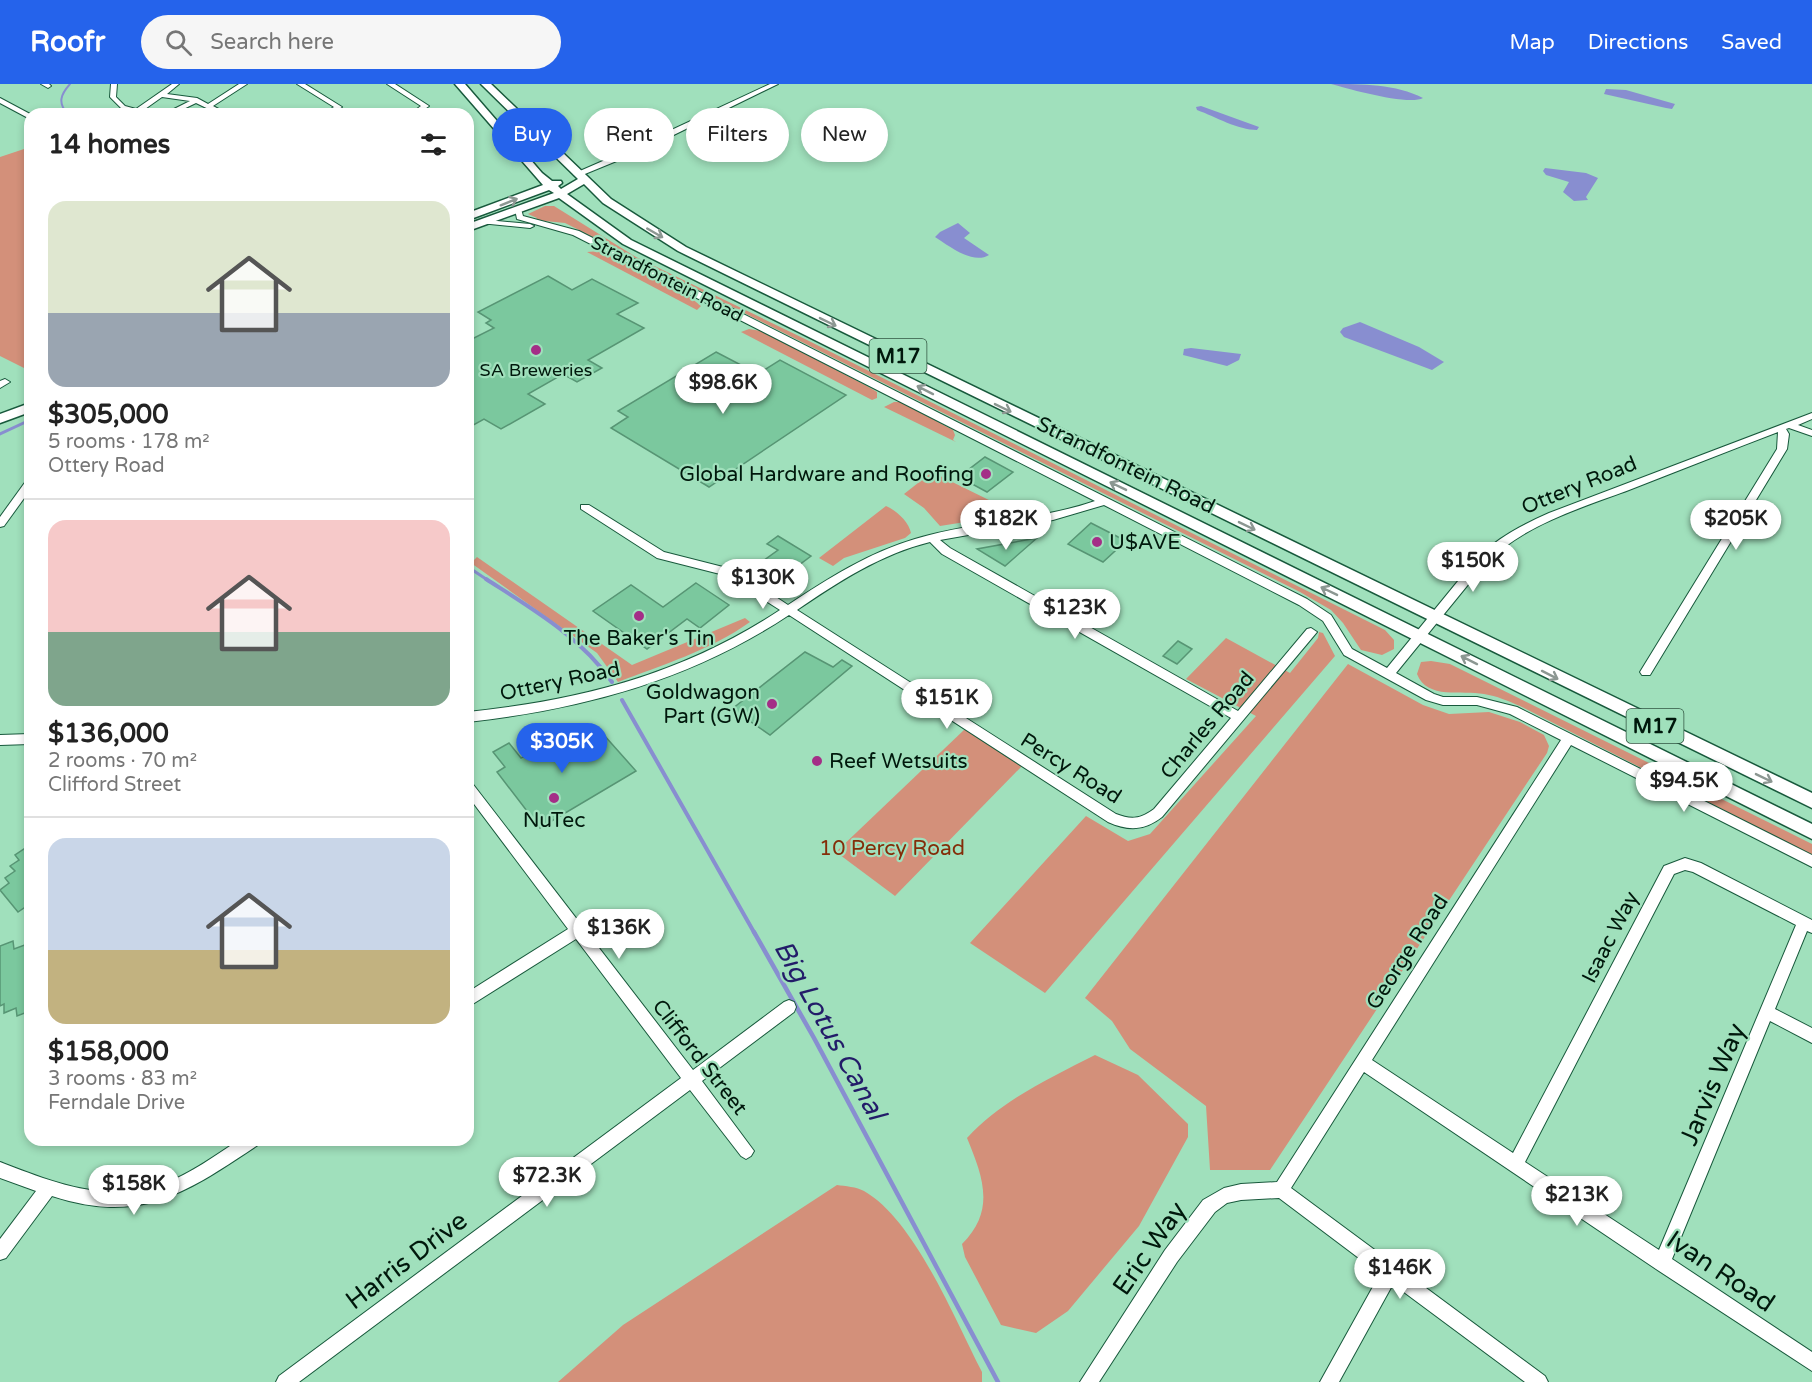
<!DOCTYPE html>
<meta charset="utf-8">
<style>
body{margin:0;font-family:"Varela Round",sans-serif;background:#f6f6f6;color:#222;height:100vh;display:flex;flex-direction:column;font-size:22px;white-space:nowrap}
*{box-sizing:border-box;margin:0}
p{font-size:20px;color:#767676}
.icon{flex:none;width:33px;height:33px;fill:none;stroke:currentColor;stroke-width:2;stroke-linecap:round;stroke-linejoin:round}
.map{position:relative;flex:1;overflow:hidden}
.panel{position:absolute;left:24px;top:24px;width:450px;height:1038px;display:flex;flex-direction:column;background:#fff;border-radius:18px;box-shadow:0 3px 9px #0003}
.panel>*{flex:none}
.banner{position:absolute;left:492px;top:24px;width:570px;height:54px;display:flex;gap:12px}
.price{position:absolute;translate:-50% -51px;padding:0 14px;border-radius:21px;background:#fff;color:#222;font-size:20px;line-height:39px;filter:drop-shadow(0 2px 3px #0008)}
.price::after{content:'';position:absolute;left:50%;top:36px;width:18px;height:14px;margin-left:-9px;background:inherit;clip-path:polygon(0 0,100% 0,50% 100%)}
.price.on{background:#2563eb;color:#fff}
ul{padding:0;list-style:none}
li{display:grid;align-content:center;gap:12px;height:318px;padding:0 24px}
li+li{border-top:2px solid #e0e0e0}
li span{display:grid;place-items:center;height:186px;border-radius:18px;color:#555}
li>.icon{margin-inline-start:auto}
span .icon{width:108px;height:108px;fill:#fffc;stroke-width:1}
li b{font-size:26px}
h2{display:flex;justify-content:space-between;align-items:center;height:72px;padding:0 24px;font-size:26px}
.tag{padding:0 21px;border-radius:27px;background:#fff;box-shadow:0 3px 9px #0003;font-size:21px;line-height:54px}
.tag.on{background:#2563eb;color:#fff}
header{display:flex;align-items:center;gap:36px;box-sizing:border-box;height:84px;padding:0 30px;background:#2563eb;color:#fff}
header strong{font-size:28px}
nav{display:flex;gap:33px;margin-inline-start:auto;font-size:21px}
.search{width:420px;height:54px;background:#f6f6f6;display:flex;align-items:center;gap:15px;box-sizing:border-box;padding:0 21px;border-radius:33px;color:#767676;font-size:22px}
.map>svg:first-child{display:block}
.green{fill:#d3907a}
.water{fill:#888ed0}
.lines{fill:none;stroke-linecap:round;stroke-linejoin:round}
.stream-far3{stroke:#888ed0;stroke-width:2}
.stream-far2{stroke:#888ed0;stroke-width:3}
.stream-far1{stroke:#888ed0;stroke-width:4}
.stream{stroke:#888ed0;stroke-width:4.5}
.building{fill:#7bc89e;stroke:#579574;stroke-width:1.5}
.minor-casing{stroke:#18593c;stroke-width:2}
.major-casing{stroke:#18593c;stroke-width:3}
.minor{fill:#fff;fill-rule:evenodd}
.major{fill:#fff;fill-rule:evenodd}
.oneway{stroke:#8c9792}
.poi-dot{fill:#a42e87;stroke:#a0e0bc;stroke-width:2}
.labels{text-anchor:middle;stroke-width:4.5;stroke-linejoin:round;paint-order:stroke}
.far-street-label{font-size:18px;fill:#00180c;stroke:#a0e0bc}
.far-poi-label{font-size:18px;fill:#00180c;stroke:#a0e0bc}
.shield{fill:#a0e0bc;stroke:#305441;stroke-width:1.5}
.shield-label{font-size:20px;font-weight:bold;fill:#00180c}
.street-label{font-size:21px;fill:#00180c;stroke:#a0e0bc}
.poi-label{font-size:21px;fill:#00180c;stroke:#a0e0bc;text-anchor:end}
.park-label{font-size:21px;fill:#842d09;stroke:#a0e0bc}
.near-street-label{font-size:26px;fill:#00180c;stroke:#a0e0bc}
.near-water-label{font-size:27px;font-style:italic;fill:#231c69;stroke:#a0e0bc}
</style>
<header>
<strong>Roofr</strong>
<div class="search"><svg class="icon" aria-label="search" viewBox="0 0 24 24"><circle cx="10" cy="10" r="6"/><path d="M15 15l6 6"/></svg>Search here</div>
<nav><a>Map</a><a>Directions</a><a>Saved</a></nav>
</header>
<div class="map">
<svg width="1812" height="1298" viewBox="0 0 1812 1298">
<rect width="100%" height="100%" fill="#a0e0bc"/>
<g class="green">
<path d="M30 63V287L0 272V73Z"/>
<path d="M545 122H554L636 173 805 255 1385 546 1394 556V565L1382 571 1361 566 1343 539 1331 526 1300 508 565 139 535 136 537 134 528 130Z"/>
<path d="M600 167 686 210 701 222 697 226 587 168Z"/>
<path d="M749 245 761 247 867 302 877 308V314L872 316 741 248Z"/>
<path d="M894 318H901L953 346 955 351 953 356 956 358 884 323Z"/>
<path d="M932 388 995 419 990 423 1003 432 940 442 924 424 904 410Z"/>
<path d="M886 422C896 426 909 438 911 449L905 454 844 474 833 482 819 474Z"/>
<path d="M477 473 632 581 745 534 750 538C711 566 662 581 618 598L597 569 471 479Z"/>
<path d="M1319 548 1323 549 1335 572 1045 909 970 859 1086 732 1128 757 1150 750 1256 632 1186 595 1226 554 1290 589 1318 554Z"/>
<path d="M1431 577 1450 580 1812 760V771L1520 622C1508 617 1497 612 1484 610 1462 606 1427 616 1417 590L1421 578Z"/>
<path d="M1348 580 1423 621 1449 630 1489 628 1520 638 1544 651 1549 662 1547 669 1270 1086H1210L1206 1022 1130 965 1112 937 1085 914Z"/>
<path d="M965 645 1022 682 895 812 836 768Z"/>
<path d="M1095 971 1138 991 1188 1040V1053L1139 1142 1068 1227 1036 1249 1001 1241 965 1173 962 1160C996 1126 983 1093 967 1054 1002 1016 1050 994 1095 971Z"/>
<path d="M837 1101C845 1102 857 1103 864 1107 915 1136 955 1236 982 1288V1298H558L623 1241Z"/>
</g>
<g class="water">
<path d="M1331 0C1362 0 1396 0 1423 14 1409 22 1349 5 1331 0Z"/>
<path d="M1606 5 1626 6 1675 20 1672 25 1666 24 1604 10Z"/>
<path d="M1201 22 1259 43 1257 46C1238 46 1216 33 1197 26L1196 23Z"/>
<path d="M1545 84 1586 89 1598 94 1586 113 1588 116 1574 117 1563 108 1569 98 1546 91 1543 87Z"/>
<path d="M958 139 970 149 964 154 989 171C973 181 949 162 935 153L940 148Z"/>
<path d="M1360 238 1419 263 1444 278 1432 286 1344 253 1340 248 1343 244Z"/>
<path d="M1191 264 1241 270 1239 276 1227 282 1183 271 1184 265Z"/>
</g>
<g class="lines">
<path class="stream-far3" d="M68 30C57 19 61 10 70 0"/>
<g class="stream-far2">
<path d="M0 350 30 336"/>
<path d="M468 483 489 497"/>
</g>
<g class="stream-far1">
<path d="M486 495C531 524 581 553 612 598"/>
<path d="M622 616 755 850"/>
</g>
<path class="stream" d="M754 848 814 954 998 1298"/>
</g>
<g class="building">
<path d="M548 192 572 206 592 195 638 219 617 230 644 244 588 276 602 284 577 298 563 290 528 310 545 320 501 345 484 335 468 344V257L494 244 486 239 491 236 478 228Z"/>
<path d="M716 268 758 290 780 276 846 311 709 403 611 344 628 333 618 327Z"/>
<path d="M985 373 1013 388 987 408 959 393Z"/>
<path d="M1091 439 1126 457 1103 478 1068 460Z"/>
<path d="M778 452 811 472 779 496 756 482 778 466 767 460Z"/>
<path d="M1037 454 1005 482 977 465Z"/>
<path d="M696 499 729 521 700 544 687 535 647 565 593 527 631 501 663 523Z"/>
<path d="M1178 557 1192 565 1177 580 1163 572Z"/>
<path d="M805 568 833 583 842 576 852 582 770 651 732 625Z"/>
<path d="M590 647 596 654 603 650 636 687 540 744 497 688 505 683 493 668 509 659 521 674 567 649 574 656Z"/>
<path d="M30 761V832L24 824 18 828 0 806 9 799 5 794 15 787 10 782 19 776 15 771Z"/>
<path d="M13 857 14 865 30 859V927L17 932 16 924 4 929V920L0 922V862Z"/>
</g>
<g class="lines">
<g class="minor-casing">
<g id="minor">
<path d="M41 0H49L51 2 48 4Z"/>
<path d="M111 0H117L116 13 125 22 136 25 172 0H179L167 10 197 14 208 20 239 0H247L213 22 228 30H219L196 19 173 30H164L190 17 162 13 138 30H131L132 28 121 24 110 13Z"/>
<path d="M297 0H305L342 23 331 30H323L334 23Z"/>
<path d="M387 0H395L429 22 418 30H410L421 22Z"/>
<path d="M770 0H778L641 67 580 92 573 90 635 63Z"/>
<path d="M0 14 30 30V35L0 19Z"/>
<path d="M515 125H521L523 132 579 147 1307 515 1331 531 1352 565 1387 584 1476 475C1497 454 1522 441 1549 429L1812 329V335L1798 341 1812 346V352L1789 344 1786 345 1789 350 1787 365 1650 591H1642L1640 588 1777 365 1778 348C1728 367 1678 387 1629 406 1578 425 1523 441 1484 481L1396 589 1434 610 1443 613H1477L1517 623 1812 771V783L1571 661 1372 976 1513 1069 1664 782 1685 774 1701 779 1812 836V849L1807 847 1775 925 1812 944V959L1770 937 1672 1175 1812 1268V1287L1656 1185 1364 988 1291 1104 1545 1292 1548 1298H1525L1393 1200 1339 1298H1320L1380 1190 1279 1114 1241 1116 1227 1119 1215 1128 1177 1178 1099 1298H1080L1165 1166 1203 1116 1224 1104 1241 1100 1277 1098 1561 656 1510 630 1477 621H1443L1426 616 1344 571 1323 537 1299 521 1104 421 1053 436 940 456 950 464 1238 627 1307 545 1311 544 1317 548 1162 733C1144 747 1128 747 1108 738L789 531C691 596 583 625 468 638V628C582 616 683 590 780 526L736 498 720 490 657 474 581 425V421H589L664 468 727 484 744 492 788 521C829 494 868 469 915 455 974 437 1037 437 1095 417L573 151 517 135ZM930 458 942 470 1231 634 1154 725C1141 735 1131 736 1116 730L797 526C838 498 881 470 930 458ZM1685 786 1693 788 1796 841 1659 1166 1525 1078 1674 790Z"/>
<path d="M487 136 530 140 534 142 530 144 490 140H487Z"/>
<path d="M5 295 10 298 0 304V297Z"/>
<path d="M30 396V406L4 442 0 443V433L26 397Z"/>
<path d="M30 650V660L0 661V651Z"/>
<path d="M468 698 472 699 693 986 784 918 789 916 794 918 796 923 794 928 702 997 754 1067 751 1072 746 1075 741 1072 690 1006 299 1298H276L279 1292 681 994 576 855 468 923V908L568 845 468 712Z"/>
<path d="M239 1056H261L258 1061C186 1109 141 1141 52 1112L6 1174 0 1176V1155L36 1107 0 1094V1078C52 1098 109 1121 164 1100 191 1089 215 1072 239 1056Z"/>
</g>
</g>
<g class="major-casing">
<g id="major">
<path d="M455 0H465L542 89 552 97H561L562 99 558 102 561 105 578 95 481 0H491L611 115 686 163 1812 709V724L678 167 603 119 584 100 567 110 631 156 1812 740V755L623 160 559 114 468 147V140L554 109 549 106 468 136V129L543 101Z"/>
<path d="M30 319V328L0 339V330Z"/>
</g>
</g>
<use href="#minor" class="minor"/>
<use href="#major" class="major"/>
</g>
<defs><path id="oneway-shaft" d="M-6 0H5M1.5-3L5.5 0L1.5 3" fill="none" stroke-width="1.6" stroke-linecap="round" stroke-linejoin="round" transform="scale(1.5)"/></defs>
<g class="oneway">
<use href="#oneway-shaft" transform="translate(509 118) rotate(-22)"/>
<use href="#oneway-shaft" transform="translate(655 149) rotate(30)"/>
<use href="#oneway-shaft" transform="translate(828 238) rotate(26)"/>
<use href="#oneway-shaft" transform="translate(925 306) rotate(-153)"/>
<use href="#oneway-shaft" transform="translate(1003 324) rotate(26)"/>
<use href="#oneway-shaft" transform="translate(1118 402) rotate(-154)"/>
<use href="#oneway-shaft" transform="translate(1247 442) rotate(26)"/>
<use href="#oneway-shaft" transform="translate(1329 507) rotate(-154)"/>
<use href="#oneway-shaft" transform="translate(1469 576) rotate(-153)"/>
<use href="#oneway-shaft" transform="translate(1550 591) rotate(27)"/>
<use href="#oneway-shaft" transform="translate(1764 694) rotate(26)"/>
</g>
<g class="poi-dot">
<circle cx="536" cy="266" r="6"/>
<circle cx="986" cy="390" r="6"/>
<circle cx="1097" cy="458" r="6"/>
<circle cx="639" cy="532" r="6"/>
<circle cx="772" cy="620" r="6"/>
<circle cx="817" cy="677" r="6"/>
<circle cx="554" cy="714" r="6"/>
</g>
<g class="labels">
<g class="far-street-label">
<text transform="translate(667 195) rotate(27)" y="6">Strandfontein Road</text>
</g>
<g class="far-poi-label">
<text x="536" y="292">SA Breweries</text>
</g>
<g class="shield">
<rect x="869.5" y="255" width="57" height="34" rx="4.5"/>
<rect x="1626.5" y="625" width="57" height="34" rx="4.5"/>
</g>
<g class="shield-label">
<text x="898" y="279">M17</text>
<text x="1655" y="649">M17</text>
</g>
<g class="street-label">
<text transform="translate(1126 381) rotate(26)" y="7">Strandfontein Road</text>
<text transform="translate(1579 401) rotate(-22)" y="7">Ottery Road</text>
<text transform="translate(560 597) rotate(-12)" y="7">Ottery Road</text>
<text transform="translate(1207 641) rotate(-50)" y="7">Charles Road</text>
<text transform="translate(1071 684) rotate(32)" y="7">Percy Road</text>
<text transform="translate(1610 853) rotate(-63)" y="7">Isaac Way</text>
<text transform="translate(1407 868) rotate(-57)" y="7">George Road</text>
<text transform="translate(700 973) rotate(52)" y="7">Clifford Street</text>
</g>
<g class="poi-label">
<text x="974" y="397">Global Hardware and Roofing</text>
<text x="1109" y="465" text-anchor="start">U$AVE</text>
<text x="639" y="561" text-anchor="middle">The Baker's Tin</text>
<text x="760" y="615">Goldwagon<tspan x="760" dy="24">Part (GW)</tspan></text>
<text x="829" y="684" text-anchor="start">Reef Wetsuits</text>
<text x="554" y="743" text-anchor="middle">NuTec</text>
</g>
<g class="park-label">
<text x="892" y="771">10 Percy Road</text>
</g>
<g class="near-street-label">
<text transform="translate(1712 1000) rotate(-67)" y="9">Jarvis Way</text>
<text transform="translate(1149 1164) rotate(-55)" y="9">Eric Way</text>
<text transform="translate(406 1176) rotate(-37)" y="9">Harris Drive</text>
<text transform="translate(1721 1187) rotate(34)" y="9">Ivan Road</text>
</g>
<g class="near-water-label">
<text transform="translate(830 946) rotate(61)" y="9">Big Lotus Canal</text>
</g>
</g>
</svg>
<b class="price" style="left:723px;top:331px">$98.6K</b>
<b class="price" style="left:1006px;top:467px">$182K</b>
<b class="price" style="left:1736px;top:467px">$205K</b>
<b class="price" style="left:1473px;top:509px">$150K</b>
<b class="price" style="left:763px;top:526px">$130K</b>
<b class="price" style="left:1075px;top:556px">$123K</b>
<b class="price" style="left:947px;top:646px">$151K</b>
<b class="price on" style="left:562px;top:690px">$305K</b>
<b class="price" style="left:1684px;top:729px">$94.5K</b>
<b class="price" style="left:619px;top:876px">$136K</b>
<b class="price" style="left:547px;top:1124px">$72.3K</b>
<b class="price" style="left:134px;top:1132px">$158K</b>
<b class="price" style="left:1577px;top:1143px">$213K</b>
<b class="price" style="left:1400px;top:1216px">$146K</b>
<div class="banner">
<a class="tag on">Buy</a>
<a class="tag">Rent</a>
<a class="tag">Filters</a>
<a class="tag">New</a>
</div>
<section class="panel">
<h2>14 homes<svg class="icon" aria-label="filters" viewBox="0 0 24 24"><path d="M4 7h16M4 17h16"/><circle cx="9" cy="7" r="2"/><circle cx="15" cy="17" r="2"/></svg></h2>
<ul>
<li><span style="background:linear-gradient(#dfe7d0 60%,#9aa5b1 0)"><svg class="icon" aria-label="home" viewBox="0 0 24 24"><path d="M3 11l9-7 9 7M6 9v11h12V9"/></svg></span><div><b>$305,000</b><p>5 rooms · 178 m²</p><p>Ottery Road</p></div></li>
<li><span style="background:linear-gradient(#f6c9c9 60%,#7fa58c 0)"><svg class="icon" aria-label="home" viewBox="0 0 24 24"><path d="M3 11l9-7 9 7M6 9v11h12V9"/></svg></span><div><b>$136,000</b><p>2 rooms · 70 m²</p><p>Clifford Street</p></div></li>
<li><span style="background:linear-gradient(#c9d6e8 60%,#c2b280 0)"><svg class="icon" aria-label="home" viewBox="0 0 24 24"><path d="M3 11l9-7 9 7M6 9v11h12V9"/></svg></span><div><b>$158,000</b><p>3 rooms · 83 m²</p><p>Ferndale Drive</p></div></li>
</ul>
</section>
</div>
